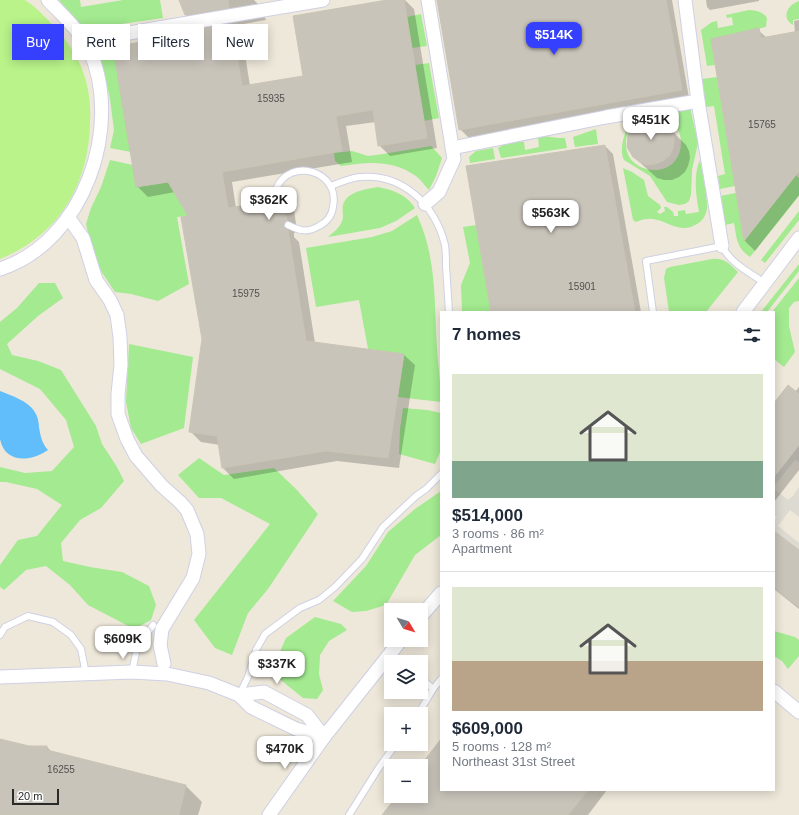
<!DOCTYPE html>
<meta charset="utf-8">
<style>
body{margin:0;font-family:Helvetica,sans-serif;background:#f2f2f3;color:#1f2937;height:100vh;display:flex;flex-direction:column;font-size:15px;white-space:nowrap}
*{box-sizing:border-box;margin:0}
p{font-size:13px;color:#747a83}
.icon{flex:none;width:22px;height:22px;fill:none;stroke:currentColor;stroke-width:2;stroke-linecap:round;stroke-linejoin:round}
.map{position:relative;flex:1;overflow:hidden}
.sheet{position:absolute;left:440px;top:311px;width:335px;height:480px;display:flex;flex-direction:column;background:#fff;border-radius:0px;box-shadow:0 2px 10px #0003}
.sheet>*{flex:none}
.banner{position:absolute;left:12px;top:24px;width:368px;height:36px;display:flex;gap:8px}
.needle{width:26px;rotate:128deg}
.controls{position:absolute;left:384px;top:603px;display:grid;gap:8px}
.controls a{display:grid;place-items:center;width:44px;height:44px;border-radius:0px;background:#fff;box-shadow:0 2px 10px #0003;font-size:20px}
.scale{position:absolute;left:12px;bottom:10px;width:47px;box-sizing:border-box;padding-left:4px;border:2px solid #2a2a2a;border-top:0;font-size:11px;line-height:14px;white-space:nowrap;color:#2a2a2a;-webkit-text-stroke:3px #fff;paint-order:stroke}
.price{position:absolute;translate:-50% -34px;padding:0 9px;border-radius:8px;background:#fff;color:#222;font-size:13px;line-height:26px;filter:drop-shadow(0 1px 2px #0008)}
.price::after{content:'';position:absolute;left:50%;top:24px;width:12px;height:9px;margin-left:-6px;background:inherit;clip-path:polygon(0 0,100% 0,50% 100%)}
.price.active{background:#3540ff;color:#fff}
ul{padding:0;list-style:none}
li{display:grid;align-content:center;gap:8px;height:212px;padding:0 12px}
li+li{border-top:1px solid #e0e1e3}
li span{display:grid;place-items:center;height:124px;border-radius:0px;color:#555}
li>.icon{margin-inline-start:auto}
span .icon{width:72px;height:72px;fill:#fffc;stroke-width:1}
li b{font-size:17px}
h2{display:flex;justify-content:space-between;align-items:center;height:48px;padding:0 12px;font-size:17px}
.pill{padding:0 14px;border-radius:0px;background:#fff;box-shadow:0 2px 10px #0003;font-size:14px;line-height:36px}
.pill.active{background:#3540ff;color:#fff}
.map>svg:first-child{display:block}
.green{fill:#a3ea90}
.pitch{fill:#b9f38a}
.plaza{fill:#dddad1}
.water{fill:#61befb}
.shadow{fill:#0003}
.building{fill:#c9c4ba;stroke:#c9c4b3}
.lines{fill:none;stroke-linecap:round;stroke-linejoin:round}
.lane-casing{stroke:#cfd0e4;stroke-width:8}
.street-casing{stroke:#cfd0e4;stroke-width:15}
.lane{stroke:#fff;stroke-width:6}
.street{stroke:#fff;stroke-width:13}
.labels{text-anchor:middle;stroke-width:3;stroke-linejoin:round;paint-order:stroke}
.number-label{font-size:10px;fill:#52504e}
</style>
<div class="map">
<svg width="799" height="815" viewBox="0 0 799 815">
<rect width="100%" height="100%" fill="#eee8da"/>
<g class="green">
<path d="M59 0H80L81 7 123 0H160L163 18 87 29 77 21Z"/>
<path d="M799 1V19L793 20V25C781 18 787 5 799 1Z"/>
<path d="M749 10C757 11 762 11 767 18L766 27 711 39 715 65 707 66 701 30 712 22 717 21 718 28 733 25 732 17 727 18 726 15Z"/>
<path d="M421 14 427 46 412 48 407 17Z"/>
<path d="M113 47 131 152 110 148 114 130 110 99 105 76 98 57 102 51Z"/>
<path d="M429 63 439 118 424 121 415 65Z"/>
<path d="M717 77 735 186 720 189 718 176 725 174 714 106 706 107 702 79Z"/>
<path d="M690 107 698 143 692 170 691 195 689 201 685 204 679 205 667 202 650 176 624 160C619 149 624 133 630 124L631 125C606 174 681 188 681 142 680 127 673 120 661 114Z"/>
<path d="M596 129 598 144 575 147 573 137Z"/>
<path d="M544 136 558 138H565L567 148 501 158 498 148C508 142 513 138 524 142L525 150 539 147 538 137Z"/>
<path d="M431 146 442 158 436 176 429 190C425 186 421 180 416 176 392 159 367 162 341 166L335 161 334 153 352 151 368 156 383 154Z"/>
<path d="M493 148 495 159 470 163 469 157 476 151Z"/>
<path d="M110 160 133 165 137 187 168 182 188 216 177 217 189 284 158 301 131 294 115 292 101 271 90 241 86 224 91 208 101 187Z"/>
<path d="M700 160C702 172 708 197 707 208 706 216 702 222 695 225 690 228 684 229 677 227 662 223 654 214 636 222L633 220 623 168 632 172 644 180 648 196 660 205 661 208 657 212 660 214 665 211 664 207H667L673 212 674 216H678V211L685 210 686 214 699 212C696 195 693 175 700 160Z"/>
<path d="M796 175 799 178V196L750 257C736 247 737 239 734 223L725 225 720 196 736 193 744 241Z"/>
<path d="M378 187C393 190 406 194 415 208L396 221 380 228 328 237C335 231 342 226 343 217 343 213 342 208 343 205 347 191 367 189 378 187Z"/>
<path d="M799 211V220L765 263 761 260Z"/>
<path d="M417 215C437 258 434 302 437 347 438 366 441 384 441 402L398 397 404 354 368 349 359 300 316 307 306 248 372 237 392 231Z"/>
<path d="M476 225 491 312H462L461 285 470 263 463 227Z"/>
<path d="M712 259C725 258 728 263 738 272L706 312H669L664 278 666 269 670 267Z"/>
<path d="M799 264V271L767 312H761Z"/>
<path d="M799 278V301L794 302 789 308V326L795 352 784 367 774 359V312H772Z"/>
<path d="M39 283H55L63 298 38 316 7 344 12 355 38 361 61 370 96 426 102 444 117 467 124 481 101 508 80 520 61 543 63 561 90 567 122 572 149 586 156 605 151 620 134 629 88 605 70 585 46 566 26 570 4 590 0 587V565L18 540 37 536 62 505 37 489 6 482H0V467L25 473 52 471 74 447 66 420 40 389 0 369V322L17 308Z"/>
<path d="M129 344 193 357 184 428 141 444 131 428 126 402Z"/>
<path d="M403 408 427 410 441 413V450L435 464 399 454 400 429Z"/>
<path d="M199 458 224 475 274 468 296 489 318 514 268 589 248 613 232 655 215 648 194 620 270 524 221 498H199L178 475Z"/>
<path d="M441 491V535L415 555 386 605 366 611 352 612 333 601 366 566 388 532 415 509Z"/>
<path d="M315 617 341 624 347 630 329 641 320 655 319 674 323 690 317 699 303 698 271 672 286 638Z"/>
<path d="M774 631 795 637 799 640V656L788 669 782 661 774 656Z"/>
</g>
<path class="pitch" d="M0 0C7 0 17 0 24 0 32 2 54 26 60 33 69 44 77 56 82 69 89 87 91 105 90 123 89 185 58 236 0 259Z"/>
<g class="plaza">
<path d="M799 445V462L795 460 774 486V477Z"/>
<path d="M799 487V517L790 510 778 526 799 543V550L774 531V521L777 517 774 515V489L788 500 793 496Z"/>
</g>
<path class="water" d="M0 391C17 398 39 404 39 427 40 434 42 444 48 450 31 462 5 464 0 439 0 435 0 430 0 426 0 415 0 403 0 391Z"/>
<g class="shadow">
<path d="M186 0H254L260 6 266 20 232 26 242 35 250 86 305 77 393 0H405L414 9 437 148 390 156 379 145 376 122 346 126 352 162 232 182 236 208 268 203 274 206 283 200 294 210 297 231 294 233V237L299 242 315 343 404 355 415 365 399 468 337 461 234 479 223 468 220 445 201 442 191 432 203 339 190 216 175 192 148 197 137 186 193 34 201 30 186 15Z"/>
<path d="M438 0H672L689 98 469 138 460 129Z"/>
<path d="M706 0H759V1L710 10 707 7Z"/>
<path d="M799 20V195L755 251 745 241 712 39 758 30 767 38 795 33 794 21Z"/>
<path d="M664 123 686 145 689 151 690 158 688 166 685 172 679 177 672 180H664L657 178 634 157Z"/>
<path d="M605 146 613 154 641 312H492Z"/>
<path d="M799 387V470L774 502V405L795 392Z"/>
<path d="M774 532 799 552V609L774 589Z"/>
<path d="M0 740 29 747H47L52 752 186 786 202 802 198 815H0Z"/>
<path d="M441 741V790H607L588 815H383L398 796H421V767Z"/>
</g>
<g class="building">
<path d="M179 0H228L229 8 185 15Z"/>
<path d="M387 0H404L427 138 378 146 373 110 336 116 342 151 222 172 228 208 269 202 270 205H274L277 204 278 200 283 199 287 221 284 223V226L288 230 306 341 404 354 388 458 326 451 222 468 217 436 189 432 202 339 181 217 188 216 168 182 136 187 113 47 192 33 191 31 232 24 242 86 303 76 293 16Z"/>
<path d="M437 0H666L682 90 459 130Z"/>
<path d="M759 28 761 38 799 31V171L744 241 711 39Z"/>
<path d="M651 117 658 118 665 122 670 128 674 134V142L673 149 669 156 663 161 655 164 647 165 640 162 633 157 627 147 628 135 631 128 636 122 643 119Z"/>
<path d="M605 145 635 312H491L466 166Z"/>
<path d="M788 385 799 394V445L774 477V403Z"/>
<path d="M774 531 799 550V607L774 588Z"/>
<path d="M0 739 29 746H47V750L186 785 179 815H0Z"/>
<path d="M441 739V790H588L568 815H382L397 796H421V765Z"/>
</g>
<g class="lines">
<g class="lane-casing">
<g id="lane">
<path d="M331 186C341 182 350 178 360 177 403 173 435 205 445 245 446 252 446 260 446 266 447 282 448 297 449 312"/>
<path d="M273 201C274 197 274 192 276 189 290 156 341 171 333 207 332 215 327 222 319 226 307 233 300 231 288 225"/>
<path d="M653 312 646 261 722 246C730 263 750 273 765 283"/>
<path d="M0 635 5 627 28 616 53 622 71 635 81 649 86 674"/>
<path d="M390 653 401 662"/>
<path d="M132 672 137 648 153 625"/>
<path d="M421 678 433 689"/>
<path d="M239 695 248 677 256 650 265 634 300 608 319 600 335 587 362 559 383 527 416 496 426 489 441 474"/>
<path d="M418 714 433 689 441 679"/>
<path d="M349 815 378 769 396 744"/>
</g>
</g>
<g class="street-casing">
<g id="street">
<path d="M685 0 698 101 722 246"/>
<path d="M88 48 94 39 323 0"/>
<path d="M452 148 606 117 698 101"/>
<path d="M425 204 439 192 454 159 428 0"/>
<path d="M68 217 83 238 96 280 110 300 117 315 120 337 121 365 118 394V414L127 439 136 456 162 486 180 502 187 510 197 534 199 554 193 578 162 629 160 645 164 664"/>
<path d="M0 269C84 242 124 126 89 49 82 33 60 13 48 0"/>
<path d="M743 312 799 238"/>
<path d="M421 616 441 593"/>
<path d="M0 677 132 672 167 674 209 683 239 695 251 707 296 729 324 737"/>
<path d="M774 691 799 712"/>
<path d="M239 695 264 692 307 715 324 737"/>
<path d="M269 815 324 737 401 640"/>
</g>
</g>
<use href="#lane" class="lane"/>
<use href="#street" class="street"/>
</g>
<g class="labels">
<g class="number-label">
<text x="271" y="102">15935</text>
<text x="762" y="128">15765</text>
<text x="582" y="290">15901</text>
<text x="246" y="297">15975</text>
<text x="61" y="773">16255</text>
</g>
</g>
</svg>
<div class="controls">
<a><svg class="needle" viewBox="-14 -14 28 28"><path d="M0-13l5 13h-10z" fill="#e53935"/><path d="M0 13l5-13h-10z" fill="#747a83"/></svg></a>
<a><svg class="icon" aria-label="layers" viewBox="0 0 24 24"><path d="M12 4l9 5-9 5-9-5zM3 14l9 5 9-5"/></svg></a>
<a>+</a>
<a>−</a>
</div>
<div class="scale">20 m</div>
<b class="price active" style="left:554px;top:56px">$514K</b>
<b class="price" style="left:651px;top:141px">$451K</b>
<b class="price" style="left:269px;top:221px">$362K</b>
<b class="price" style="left:551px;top:234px">$563K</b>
<b class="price" style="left:123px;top:660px">$609K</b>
<b class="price" style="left:277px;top:685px">$337K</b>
<b class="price" style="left:285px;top:770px">$470K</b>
<div class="banner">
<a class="pill active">Buy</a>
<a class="pill">Rent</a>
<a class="pill">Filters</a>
<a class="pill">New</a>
</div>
<section class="sheet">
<h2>7 homes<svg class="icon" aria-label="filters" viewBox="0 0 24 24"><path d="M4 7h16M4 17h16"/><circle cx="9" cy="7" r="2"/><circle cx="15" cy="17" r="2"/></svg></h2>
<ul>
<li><span style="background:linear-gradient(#dfe7d0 70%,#7fa58c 0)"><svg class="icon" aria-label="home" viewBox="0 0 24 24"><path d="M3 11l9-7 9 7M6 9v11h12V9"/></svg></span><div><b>$514,000</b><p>3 rooms · 86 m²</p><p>Apartment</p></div></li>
<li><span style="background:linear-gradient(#dfe7d0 60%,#b9a48a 0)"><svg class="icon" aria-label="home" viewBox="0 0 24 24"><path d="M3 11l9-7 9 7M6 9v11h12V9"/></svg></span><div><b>$609,000</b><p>5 rooms · 128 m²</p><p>Northeast 31st Street</p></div></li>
</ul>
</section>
</div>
